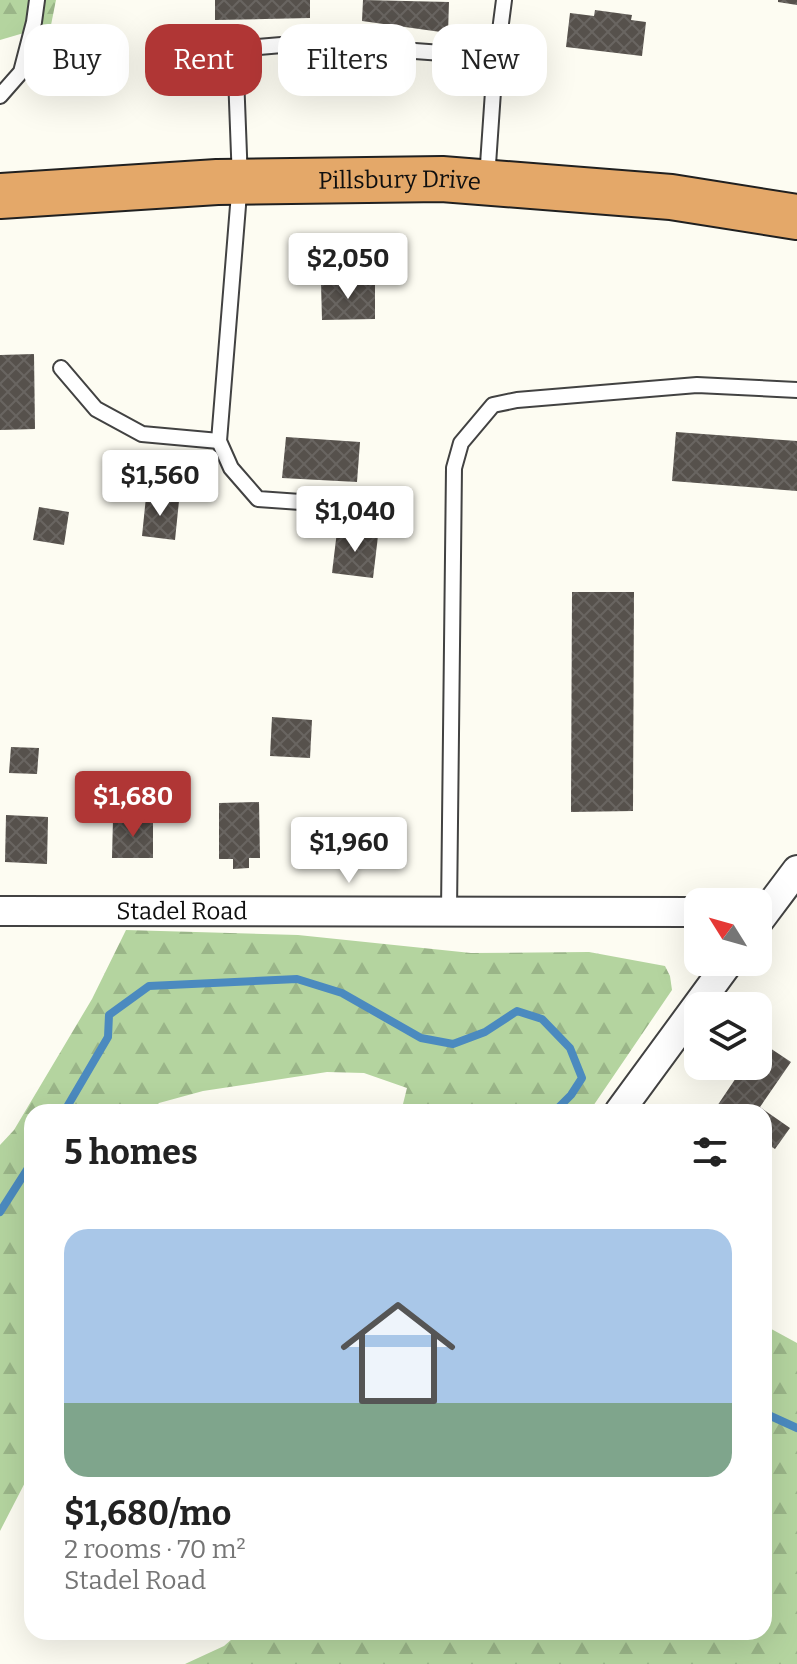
<!DOCTYPE html>
<meta charset="utf-8">
<style>
body{margin:0;font-family:Bitter,serif;background:#f2f2f2;color:#222;height:100vh;display:flex;flex-direction:column;font-size:30px;white-space:nowrap}
*{box-sizing:border-box;margin:0}
p{font-size:26px;color:#767676}
.icon{flex:none;width:44px;height:44px;fill:none;stroke:currentColor;stroke-width:2;stroke-linecap:round;stroke-linejoin:round}
.map{position:relative;flex:1;overflow:hidden}
.panel{position:absolute;left:24px;top:1104px;width:748px;height:536px;display:flex;flex-direction:column;background:#fff;border-radius:24px;box-shadow:0 8px 32px #0002}
.panel>*{flex:none}
.top-card{position:absolute;left:24px;top:24px;width:750px;height:72px;display:flex;gap:16px}
.needle{width:52px;rotate:307deg}
.fabs{position:absolute;left:684px;top:888px;display:grid;gap:16px}
.fabs a{display:grid;place-items:center;width:88px;height:88px;border-radius:16px;background:#fff;box-shadow:0 8px 32px #0002;font-size:40px}
.price{position:absolute;translate:-50% -68px;padding:0 18px;border-radius:8px;background:#fff;color:#222;font-size:26px;line-height:52px;filter:drop-shadow(0 2px 4px #0008)}
.price::after{content:'';position:absolute;left:50%;top:48px;width:24px;height:18px;margin-left:-12px;background:inherit;clip-path:polygon(0 0,100% 0,50% 100%)}
.price.current{background:#b03635;color:#fff}
ul{padding:0;list-style:none}
li{display:grid;align-content:center;gap:16px;height:424px;padding:0 40px}
li span{display:grid;place-items:center;height:248px;border-radius:24px;color:#555}
li>.icon{margin-inline-start:auto}
span .icon{width:144px;height:144px;fill:#fffc;stroke-width:1}
li b{font-size:34px}
h2{display:flex;justify-content:space-between;align-items:center;height:96px;padding:0 40px;font-size:34px}
.tag{padding:0 28px;border-radius:24px;background:#fff;box-shadow:0 8px 32px #0002;font-size:28px;line-height:72px}
.tag.current{background:#b03635;color:#fff}
.map>svg:first-child{display:block}
.forest{fill:url(#forest-firs)}
.lines{fill:none;stroke-linecap:round;stroke-linejoin:round}
.stream{stroke:#4b8abf;stroke-width:8}
.building{fill:url(#building-cross-hatch)}
.lane-casing{stroke:#424242;stroke-width:18}
.street-casing{stroke:#424242;stroke-width:32}
.highway-casing{stroke:#202020;stroke-width:48}
.lane{stroke:#fff;stroke-width:14}
.street{stroke:#fff;stroke-width:28}
.highway{stroke:#e4a869;stroke-width:44}
.labels{text-anchor:middle;stroke-width:8;stroke-linejoin:round;paint-order:stroke}
.street-label{font-size:24px;fill:#0f0f0f;stroke:#fff}
</style>
<div class="map">
<svg width="797" height="1664" viewBox="0 0 797 1664">
<defs>
<pattern id="forest-firs" width="22" height="20" patternUnits="userSpaceOnUse" patternTransform="scale(2)"><rect width="22" height="20" fill="#b4d49f"/><path d="M5 1l3.5 6h-7zM16 11l3.5 6h-7z" fill="#9ab588"/></pattern>
<pattern id="building-cross-hatch" width="8" height="8" patternUnits="userSpaceOnUse" patternTransform="scale(2)"><rect width="8" height="8" fill="#56514c"/><path d="M0 0l8 8M0 8l8-8" fill="none" stroke="#696561"/></pattern>
</defs>
<rect width="100%" height="100%" fill="#fdfcf2"/>
<g class="forest">
<path d="M0 0H56L51 25 0 40Z"/>
<path d="M126 930 298 935 471 953 589 952 665 966 670 976 672 990 589 1112H401L407 1088 364 1073 327 1072 203 1091 159 1103 151 1112H32V1469L0 1531V1145L14 1130 92 999Z"/>
<path d="M764 1325 797 1343V1664H185L224 1646 240 1632H764Z"/>
</g>
<g class="lines">
<g class="stream">
<path d="M64 1112 108 1037 109 1015 149 986 297 979 342 993 421 1038 453 1044 485 1032 517 1011 542 1019 570 1048 582 1078 571 1095 554 1112"/>
<path d="M0 1212 32 1162"/>
<path d="M764 1413 797 1428"/>
</g>
</g>
<g class="building">
<path d="M215 0H310V18L215 20Z"/>
<path d="M363 0 449 2 448 33 362 21Z"/>
<path d="M778 0H797V5L778 2Z"/>
<path d="M595 10 632 15 631 20 646 22 642 56 566 47 570 13 594 16Z"/>
<path d="M375 282V319L322 320 321 283Z"/>
<path d="M34 354 35 429 0 430V355Z"/>
<path d="M676 432 797 441V491L672 481Z"/>
<path d="M286 437 360 442 357 482 282 478Z"/>
<path d="M146 497 179 501 175 540 142 536Z"/>
<path d="M39 507 69 512 64 545 33 540Z"/>
<path d="M337 531 378 536 373 578 332 573Z"/>
<path d="M572 592H634L633 811 571 812Z"/>
<path d="M272 717 312 720 310 758 270 756Z"/>
<path d="M11 747 39 748 37 774 9 773Z"/>
<path d="M259 802 260 858H249V868L233 869V859H219V803Z"/>
<path d="M6 815 48 817 47 864 5 862Z"/>
<path d="M113 819H153V858H112Z"/>
<path d="M761 1042 791 1062 760 1107 790 1128 775 1149 764 1142V1112H713L744 1066H758V1046Z"/>
</g>
<g class="lines">
<g class="lane-casing">
<g id="lane">
<path d="M0 96 21 72 34 22 37 0"/>
<path d="M487 179 494 77 504 0"/>
<path d="M61 368 96 409 142 434 219 441"/>
<path d="M343 505 258 499 231 468 219 441 240 181 235 49 305 43 497 57"/>
<path d="M449 911 454 468 461 443 493 405 517 400 697 385 797 390"/>
</g>
</g>
<g class="street-casing">
<g id="street">
<path id="s1" d="M0 911 698 912"/>
<path d="M758 922 797 870"/>
<path d="M619 1112 729 962"/>
</g>
</g>
<g class="highway-casing">
<g id="highway">
<path id="s2" d="M0 196 217 182 442 179 671 197 797 217"/>
</g>
</g>
<use href="#lane" class="lane"/>
<use href="#street" class="street"/>
<use href="#highway" class="highway"/>
</g>
<g class="labels">
<g class="street-label">
<text dy="8" stroke="none"><textPath href="#s2" startOffset="400">Pillsbury Drive</textPath></text>
<text dy="8" stroke="none"><textPath href="#s1" startOffset="182">Stadel Road</textPath></text>
</g>
</g>
</svg>
<div class="fabs">
<a><svg class="needle" viewBox="-14 -14 28 28"><path d="M0-13l5 13h-10z" fill="#e53935"/><path d="M0 13l5-13h-10z" fill="#767676"/></svg></a>
<a><svg class="icon" aria-label="layers" viewBox="0 0 24 24"><path d="M12 4l9 5-9 5-9-5zM3 14l9 5 9-5"/></svg></a>
</div>
<b class="price" style="left:348px;top:301px">$2,050</b>
<b class="price" style="left:160px;top:518px">$1,560</b>
<b class="price" style="left:355px;top:554px">$1,040</b>
<b class="price current" style="left:133px;top:839px">$1,680</b>
<b class="price" style="left:349px;top:885px">$1,960</b>
<div class="top-card">
<a class="tag">Buy</a>
<a class="tag current">Rent</a>
<a class="tag">Filters</a>
<a class="tag">New</a>
</div>
<section class="panel">
<h2>5 homes<svg class="icon" aria-label="filters" viewBox="0 0 24 24"><path d="M4 7h16M4 17h16"/><circle cx="9" cy="7" r="2"/><circle cx="15" cy="17" r="2"/></svg></h2>
<ul>
<li><span style="background:linear-gradient(#a9c7e8 70%,#7fa58c 0)"><svg class="icon" aria-label="home" viewBox="0 0 24 24"><path d="M3 11l9-7 9 7M6 9v11h12V9"/></svg></span><div><b>$1,680/mo</b><p>2 rooms · 70 m²</p><p>Stadel Road</p></div></li>
</ul>
</section>
</div>
